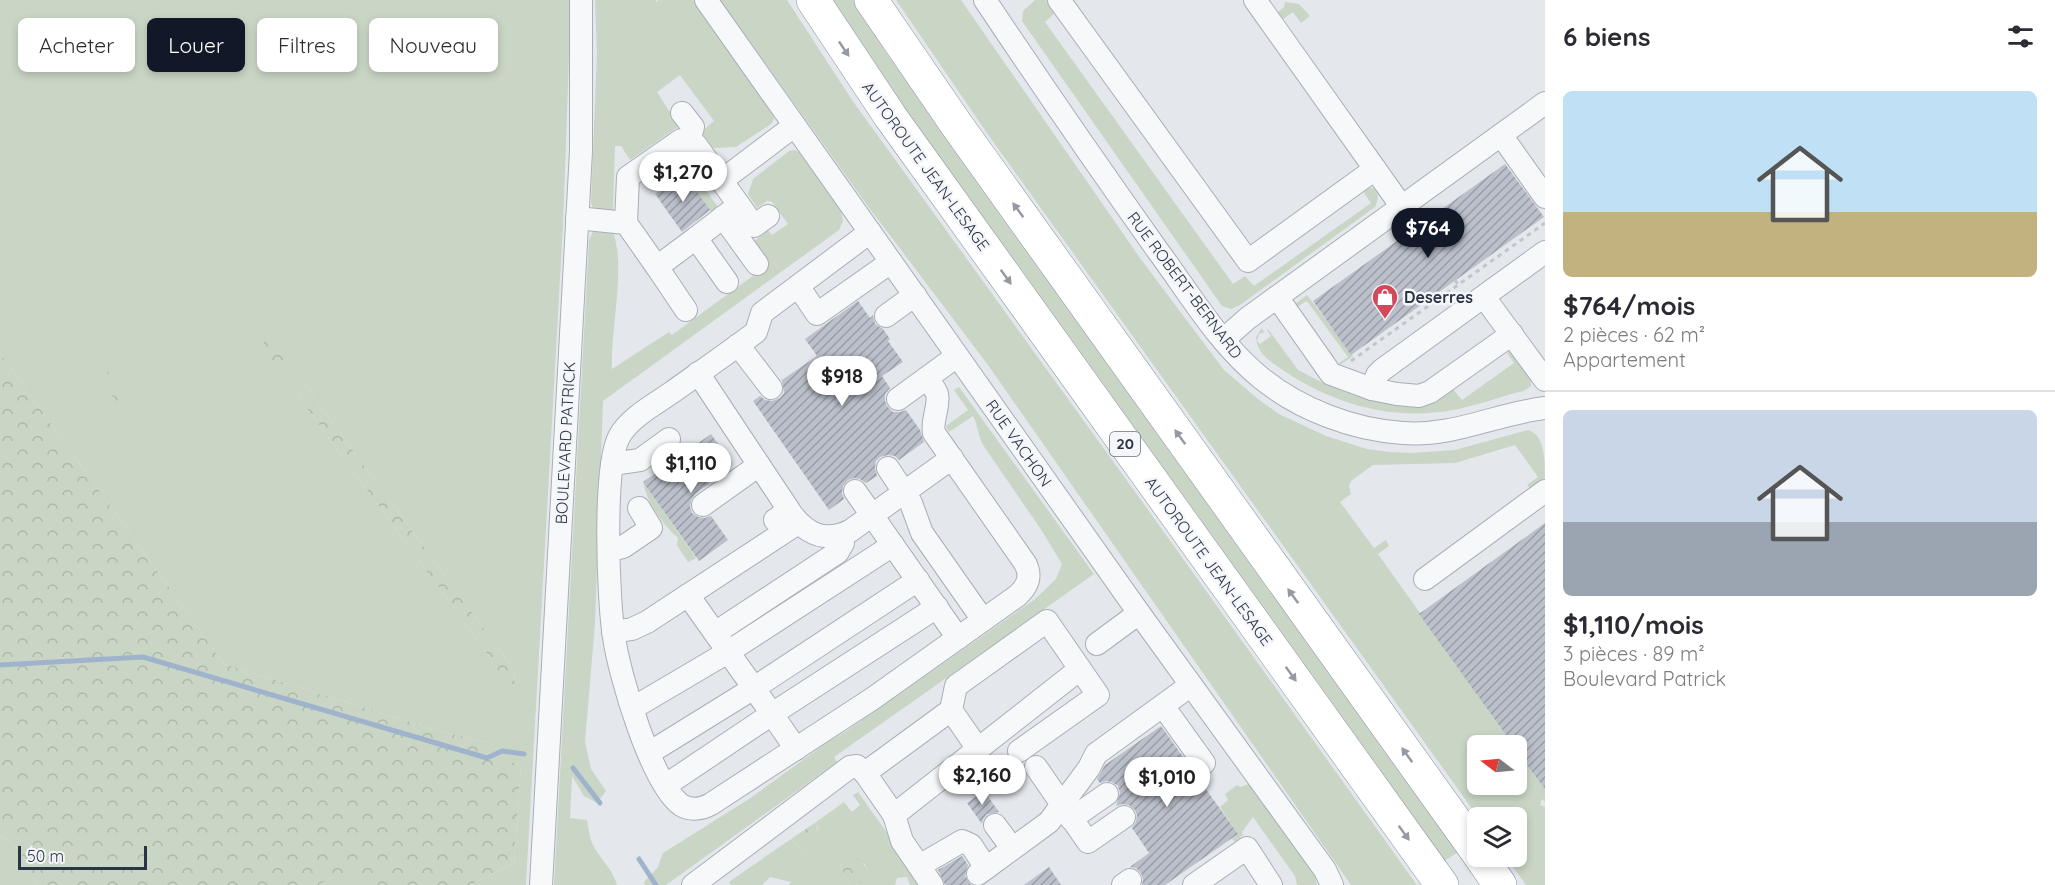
<!DOCTYPE html>
<html lang="fr">
<meta charset="utf-8">
<style>
body{margin:0;font-family:Quicksand,sans-serif;background:#f7f7f7;color:#2b2b33;height:100vh;display:flex;flex-direction:column;font-size:22px;white-space:nowrap}
*{box-sizing:border-box;margin:0}
p{font-size:20px;color:#7c7c81}
.icon{flex:none;width:33px;height:33px;fill:none;stroke:currentColor;stroke-width:2;stroke-linecap:round;stroke-linejoin:round}
.map{position:relative;flex:1;overflow:hidden}
.side{display:flex;flex-direction:column;background:#fff;width:510px}
.side>*{flex:none}
.banner{position:absolute;left:18px;top:18px;width:570px;height:54px;display:flex;gap:12px}
.needle{width:39px;rotate:286deg}
.controls{position:absolute;left:1467px;top:735px;display:grid;gap:12px}
.controls a{display:grid;place-items:center;width:60px;height:60px;border-radius:9px;background:#fff;box-shadow:0 3px 9px #0003;font-size:30px}
.scale{position:absolute;left:18px;bottom:15px;width:129px;box-sizing:border-box;padding-left:6px;border:3px solid #2b3445;border-top:0;font-size:16px;line-height:21px;white-space:nowrap;color:#2b3445;-webkit-text-stroke:4px #f4f6f9;paint-order:stroke}
.price{position:absolute;translate:-50% -51px;padding:0 14px;border-radius:21px;background:#fff;color:#222;font-size:20px;line-height:39px;filter:drop-shadow(0 2px 3px #0008)}
.price::after{content:'';position:absolute;left:50%;top:36px;width:18px;height:14px;margin-left:-9px;background:inherit;clip-path:polygon(0 0,100% 0,50% 100%)}
.price.current{background:#111827;color:#fff}
ul{padding:0;list-style:none}
li{display:grid;align-content:center;gap:12px;height:318px;padding:0 18px}
li+li{border-top:2px solid #e1e1e2}
li span{display:grid;place-items:center;height:186px;border-radius:9px;color:#555}
li>.icon{margin-inline-start:auto}
span .icon{width:108px;height:108px;fill:#fffc;stroke-width:1}
li b{font-size:26px}
h2{display:flex;justify-content:space-between;align-items:center;height:72px;padding:0 18px;font-size:26px}
.pill{padding:0 21px;border-radius:9px;background:#fff;box-shadow:0 3px 9px #0003;font-size:21px;line-height:54px}
.pill.current{background:#111827;color:#fff}
main{display:flex;flex:1;min-height:0}
.map>svg:first-child{display:block}
.grass{fill:#c9d6c5;fill-rule:evenodd}
.forest{fill:url(#forest-crowns)}
.lines{fill:none;stroke-linecap:round;stroke-linejoin:round}
.stream{stroke:#9fb4cc;stroke-width:5}
.building{fill:url(#building-hatch)}
.minor-casing{stroke:#a9aeb7;stroke-width:24}
.highway-casing{stroke:#8b94a3;stroke-width:34}
.path{stroke:#c2c5cb;stroke-width:3;stroke-dasharray:4.5 4.5;stroke-linecap:butt}
.minor{stroke:#f7f8fa;stroke-width:22}
.highway{stroke:#fff;stroke-width:33}
.oneway{fill:#959aa2}
.labels{text-anchor:middle;stroke-width:5;stroke-linejoin:round;paint-order:stroke}
.shield{fill:#f4f6f9;stroke:#676e7b;stroke-width:1.5}
.shield-label{font-size:15px;font-weight:bold;fill:#2b3445}
.street-label{font-size:16px;fill:#2b3445;stroke:#f4f6f9}
.poi-label{font-size:16px;font-weight:bold;fill:#2b3445;stroke:#f4f6f9;text-anchor:start}
</style>
<main>
<div class="map">
<svg width="1545" height="885" viewBox="0 0 1545 885">
<defs>
<pattern id="forest-crowns" width="20" height="18" patternUnits="userSpaceOnUse" patternTransform="scale(1.5)"><rect width="20" height="18" fill="#c9d6c5"/><path d="M2 6a3 3 0 1 1 6 0M12 15a3 3 0 1 1 6 0" fill="none" stroke="#adb8ab"/></pattern>
<pattern id="building-hatch" width="6" height="6" patternUnits="userSpaceOnUse" patternTransform="scale(1.5)"><rect width="6" height="6" fill="#bbc0ca"/><path d="M-1 1l2-2M0 6l6-6M5 7l2-2" fill="none" stroke="#989da6"/></pattern>
</defs>
<rect width="100%" height="100%" fill="#e4e7ec"/>
<g class="grass">
<path d="M0 0H569V58L563 225 526 885H470L514 863 521 767 506 758 490 743 436 730 224 664 0 353ZM305 385 515 671 513 692 486 652 298 396Z"/>
<path d="M595 0H655L657 2 658 0H693L772 112 774 119 771 124 736 147 713 148 701 132 714 121 680 75 657 92 679 126 630 160 621 146H615L613 213 606 215 593 208 591 203 597 53Z"/>
<path d="M720 0H787L852 100 1128 482 1417 885H1351L988 365 867 205Z"/>
<path d="M830 0H854L887 54 969 164 1439 821 1457 853 1444 861 913 121Z"/>
<path d="M896 0H961L1140 258 1224 370 1258 399 1279 414 1326 436 1367 449 1390 452 1412 453 1455 450 1528 430C1545 435 1545 460 1545 478L1531 489 1527 485 1538 477 1515 445 1455 463 1373 465 1351 481 1349 486 1351 494 1340 502 1374 548 1386 540 1389 546 1378 554 1514 745 1478 746V784H1516L1517 750 1545 782V802L1542 799 1540 805 1545 807V885H1526L1506 857 1516 856V818L1478 817 989 136Z"/>
<path d="M1035 0H1046L1055 13 1045 22 1233 284 1245 276 1254 286 1371 203 1364 193 1366 188H1373C1380 193 1378 200 1375 207L1240 305 1231 309 1222 306 1022 21 1023 11Z"/>
<path d="M1285 2 1299 4 1310 16 1301 23 1293 12 1283 19 1276 14 1284 7Z"/>
<path d="M795 150 799 152 841 211 843 221 839 230 603 401 595 623 585 742 591 769 606 791 597 803 584 796 572 776 570 818 587 820C589 832 590 842 597 852 605 864 613 871 617 885H554L589 241 593 231 603 228 612 230C627 263 610 331 612 369L669 332 672 335 765 267 750 245 768 230 772 235 788 224 772 202 767 201 757 208 748 194 753 179 789 151Z"/>
<path d="M702 185 718 207 711 212 695 190Z"/>
<path d="M1307 295 1353 356 1340 365 1339 363 1348 357 1307 301 1297 307 1295 304Z"/>
<path d="M1262 328 1264 332 1259 334 1257 341 1260 344 1271 336 1267 330 1268 329 1298 370 1327 385 1353 395 1377 402 1403 405 1453 389 1462 400 1514 363 1507 353 1512 350 1531 378V386L1524 391C1500 396 1477 406 1453 410 1395 421 1336 405 1287 373 1273 363 1257 355 1256 337Z"/>
<path d="M959 387 1094 574 834 757 837 762 666 885H645L644 882 658 867 663 853 749 799 825 744 848 730 1034 600 1056 579 1062 564 1042 531 983 445C978 435 978 426 973 416L949 432 946 426 968 410 954 390Z"/>
<path d="M643 482 696 558 688 562 677 545 678 538C661 522 648 505 643 482Z"/>
<path d="M1249 784 1314 872 1317 885H1297L1295 876 1253 817 1242 832 1243 835 1235 842 1232 839 1238 834 1220 807 1228 800 1225 794 1237 785 1240 787Z"/>
<path d="M858 792 924 885H910L907 877 897 878 895 885H856L869 876 865 864 838 861 849 885H789L791 882 770 877 762 885H731L729 882 791 839 805 854 818 829 816 822 844 802 852 812 860 805 853 795Z"/>
<path d="M0 836C21 844 28 866 36 885H0Z"/>
<path d="M340 875 357 878 363 885H319L323 881Z"/>
</g>
<g class="forest">
<path d="M268 339 286 360 275 368 259 346Z"/>
<path d="M0 353 224 664 436 730 490 743 506 758 521 767 514 863 470 885H363C351 872 332 874 319 885H36C28 866 21 844 0 836Z"/>
<path d="M106 369 132 406 122 411 98 374Z"/>
<path d="M305 385 515 671 513 693 486 652 298 396Z"/>
<path d="M816 822C820 835 812 844 805 854L791 839Z"/>
<path d="M844 853C859 857 864 862 870 876L856 885H849L838 861Z"/>
</g>
<g class="lines">
<g class="stream">
<path d="M0 665 143 657 487 758 502 751 524 754"/>
<path d="M573 768 600 803"/>
<path d="M639 859 656 885"/>
</g>
</g>
<g class="building">
<path d="M1505 164 1544 217 1351 355 1313 301Z"/>
<path d="M684 174 710 210 682 232 655 194Z"/>
<path d="M858 301 870 318 873 315 875 324 883 329 890 339 888 341 903 362 882 376 890 388 885 394V401L887 406 893 412H900L906 410 920 430 924 442 899 460 895 456 888 455 880 457 876 461 875 468 877 476 866 483 860 479 854 478 848 480 843 486 842 493 844 499 829 510 753 401 760 396 765 400 772 401 780 398 784 393 782 380 817 356 805 339Z"/>
<path d="M711 434 732 464 707 482 709 484 695 494 691 500 690 507 692 513 698 517 705 518 711 516 728 540 699 561 643 482Z"/>
<path d="M1545 523V789L1516 750V746H1514L1419 614Z"/>
<path d="M1161 726 1238 834 1165 885H1142L1143 879 1141 873 1136 868 1130 867 1149 853 1132 828 1136 822 1137 815 1135 810 1129 805 1122 804 1116 806 1120 793 1118 786 1112 782 1106 781 1100 783 1097 779 1105 765Z"/>
<path d="M984 791 999 812 987 814 983 819 982 824 967 803Z"/>
<path d="M962 856 968 865 965 876 971 885H945L938 870Z"/>
<path d="M1049 867 1061 885H1024Z"/>
</g>
<g class="lines">
<g class="minor-casing">
<g id="minor">
<path d="M706 0 1139 613 1325 870 1332 885"/>
<path d="M985 0C1041 84 1099 168 1158 251 1190 294 1218 343 1261 378 1299 409 1353 430 1403 433 1453 437 1496 414 1545 408"/>
<path d="M1059 0 1248 261 1375 169"/>
<path d="M1255 0 1402 207"/>
<path d="M682 113 693 127 689 142"/>
<path d="M1501 135 1545 197"/>
<path d="M721 181 794 126"/>
<path d="M723 217 757 264"/>
<path d="M577 218 626 223 657 267 696 238"/>
<path d="M626 223 628 177 681 140 696 145 754 226 768 216"/>
<path d="M870 232 798 286 817 314 891 262"/>
<path d="M657 267 686 310"/>
<path d="M727 282 696 238 739 205"/>
<path d="M798 286 762 313 756 332C728 353 699 373 671 393 654 405 629 418 619 437 603 468 608 600 614 637 619 674 651 783 681 805 691 811 702 809 711 804L872 699 1017 596C1028 586 1032 576 1025 563L934 433C931 420 940 407 937 394 935 388 930 383 927 378"/>
<path d="M1277 297 1331 374 1372 389 1397 394 1419 396 1430 392 1512 334"/>
<path d="M1484 297 1545 380"/>
<path d="M886 316 915 295"/>
<path d="M1223 340 1248 318 1545 103"/>
<path d="M738 345 771 388"/>
<path d="M698 373 759 465 703 505"/>
<path d="M1372 389 1377 375 1382 370 1545 252"/>
<path d="M898 399 957 356"/>
<path d="M612 464 640 460 669 439"/>
<path d="M759 465 789 510 775 520"/>
<path d="M888 468 911 503 922 533 983 620"/>
<path d="M855 491 958 638"/>
<path d="M790 512C806 534 824 543 850 531L952 458"/>
<path d="M610 550 623 547 651 528 639 508"/>
<path d="M1425 579 1545 491"/>
<path d="M613 632 632 629 647 622 798 523"/>
<path d="M715 633 838 552 843 543 842 535"/>
<path d="M1097 644 1139 613"/>
<path d="M1163 706 1204 763"/>
<path d="M633 708 728 652 893 545"/>
<path d="M951 710 978 749"/>
<path d="M796 749 772 714 937 607"/>
<path d="M649 753 754 688 918 580"/>
<path d="M1036 767 1088 842 1124 817"/>
<path d="M666 785 772 714 688 595"/>
<path d="M894 815 1080 669"/>
<path d="M1071 819 1107 794"/>
<path d="M995 825 1012 848"/>
<path d="M919 866 962 841 971 845 986 868"/>
<path d="M978 874 1049 822 1089 768 1096 754 1191 685"/>
<path d="M541 885 581 151V0"/>
<path d="M693 885 850 767 857 766 865 773"/>
<path d="M932 885 902 841 894 815 865 773 951 710 956 686 1047 621 1098 695 1019 751"/>
<path d="M1123 885 1130 880"/>
<path d="M1194 885 1247 848 1271 885"/>
</g>
</g>
<g class="highway-casing">
<g id="highway">
<path d="M813 0 890 116 1442 885"/>
<path d="M871 0 956 124 1478 853"/>
<path d="M1480 856 1500 885"/>
</g>
</g>
<g class="path">
<path d="M1455 280 1459 286"/>
<path d="M1351 361 1545 223"/>
</g>
<use href="#minor" class="minor"/>
<use href="#highway" class="highway"/>
</g>
<defs><path id="oneway-solid" d="M-6-.8H1V-3.2L6.5 0L1 3.2V.8H-6Z" transform="scale(1.5)"/></defs>
<g class="oneway">
<use href="#oneway-solid" transform="translate(844 49) rotate(56)"/>
<use href="#oneway-solid" transform="translate(1018 210) rotate(-126)"/>
<use href="#oneway-solid" transform="translate(1006 277) rotate(54)"/>
<use href="#oneway-solid" transform="translate(1180 437) rotate(-126)"/>
<use href="#oneway-solid" transform="translate(1293 596) rotate(-126)"/>
<use href="#oneway-solid" transform="translate(1291 674) rotate(54)"/>
<use href="#oneway-solid" transform="translate(1407 755) rotate(-126)"/>
<use href="#oneway-solid" transform="translate(1404 833) rotate(54)"/>
</g>
<defs>
<g id="shop-pin" transform="scale(1.35)"><path d="M0 17L-7.5 6A9.5 9.5 0 1 1 7.5 6Z" fill="#d1495b" stroke="#f4f6f9"/><path d="M-5-2.5h2.3a2.7 3.5 0 0 1 5.4 0H5L5.5 6h-11ZM-1.5-2.5h3a1.5 2.3 0 0 0-3 0Z" fill="#fff"/></g>
</defs>
<g fill-rule="evenodd">
<use href="#shop-pin" x="1385" y="297"/>
</g>
<g class="labels">
<rect class="shield" x="1110" y="432" width="30" height="24" rx="4.5"/>
<g class="shield-label">
<text x="1125" y="449">20</text>
</g>
<g class="street-label">
<text transform="translate(926 166) rotate(54)" y="6">AUTOROUTE JEAN-LESAGE</text>
<text transform="translate(1185 285) rotate(53)" y="6">RUE ROBERT-BERNARD</text>
<text transform="translate(565 443) rotate(-87)" y="6">BOULEVARD PATRICK</text>
<text transform="translate(1019 443) rotate(55)" y="6">RUE VACHON</text>
<text transform="translate(1209 561) rotate(54)" y="6">AUTOROUTE JEAN-LESAGE</text>
</g>
<g class="poi-label">
<text x="1404" y="303">Deserres</text>
</g>
</g>
</svg>
<div class="controls">
<a><svg class="needle" viewBox="-14 -14 28 28"><path d="M0-13l5 13h-10z" fill="#e53935"/><path d="M0 13l5-13h-10z" fill="#7c7c81"/></svg></a>
<a><svg class="icon" aria-label="layers" viewBox="0 0 24 24"><path d="M12 4l9 5-9 5-9-5zM3 14l9 5 9-5"/></svg></a>
</div>
<div class="scale">50 m</div>
<b class="price" style="left:683px;top:203px">$1,270</b>
<b class="price current" style="left:1428px;top:259px">$764</b>
<b class="price" style="left:842px;top:407px">$918</b>
<b class="price" style="left:691px;top:494px">$1,110</b>
<b class="price" style="left:982px;top:806px">$2,160</b>
<b class="price" style="left:1167px;top:808px">$1,010</b>
<div class="banner">
<a class="pill">Acheter</a>
<a class="pill current">Louer</a>
<a class="pill">Filtres</a>
<a class="pill">Nouveau</a>
</div>
</div>
<section class="side">
<h2>6 biens<svg class="icon" aria-label="filters" viewBox="0 0 24 24"><path d="M4 7h16M4 17h16"/><circle cx="9" cy="7" r="2"/><circle cx="15" cy="17" r="2"/></svg></h2>
<ul>
<li><span style="background:linear-gradient(#bfe0f5 65%,#c2b280 0)"><svg class="icon" aria-label="home" viewBox="0 0 24 24"><path d="M3 11l9-7 9 7M6 9v11h12V9"/></svg></span><div><b>$764/mois</b><p>2 pièces · 62 m²</p><p>Appartement</p></div></li>
<li><span style="background:linear-gradient(#c9d6e8 60%,#9aa5b1 0)"><svg class="icon" aria-label="home" viewBox="0 0 24 24"><path d="M3 11l9-7 9 7M6 9v11h12V9"/></svg></span><div><b>$1,110/mois</b><p>3 pièces · 89 m²</p><p>Boulevard Patrick</p></div></li>
</ul>
</section>
</main>
